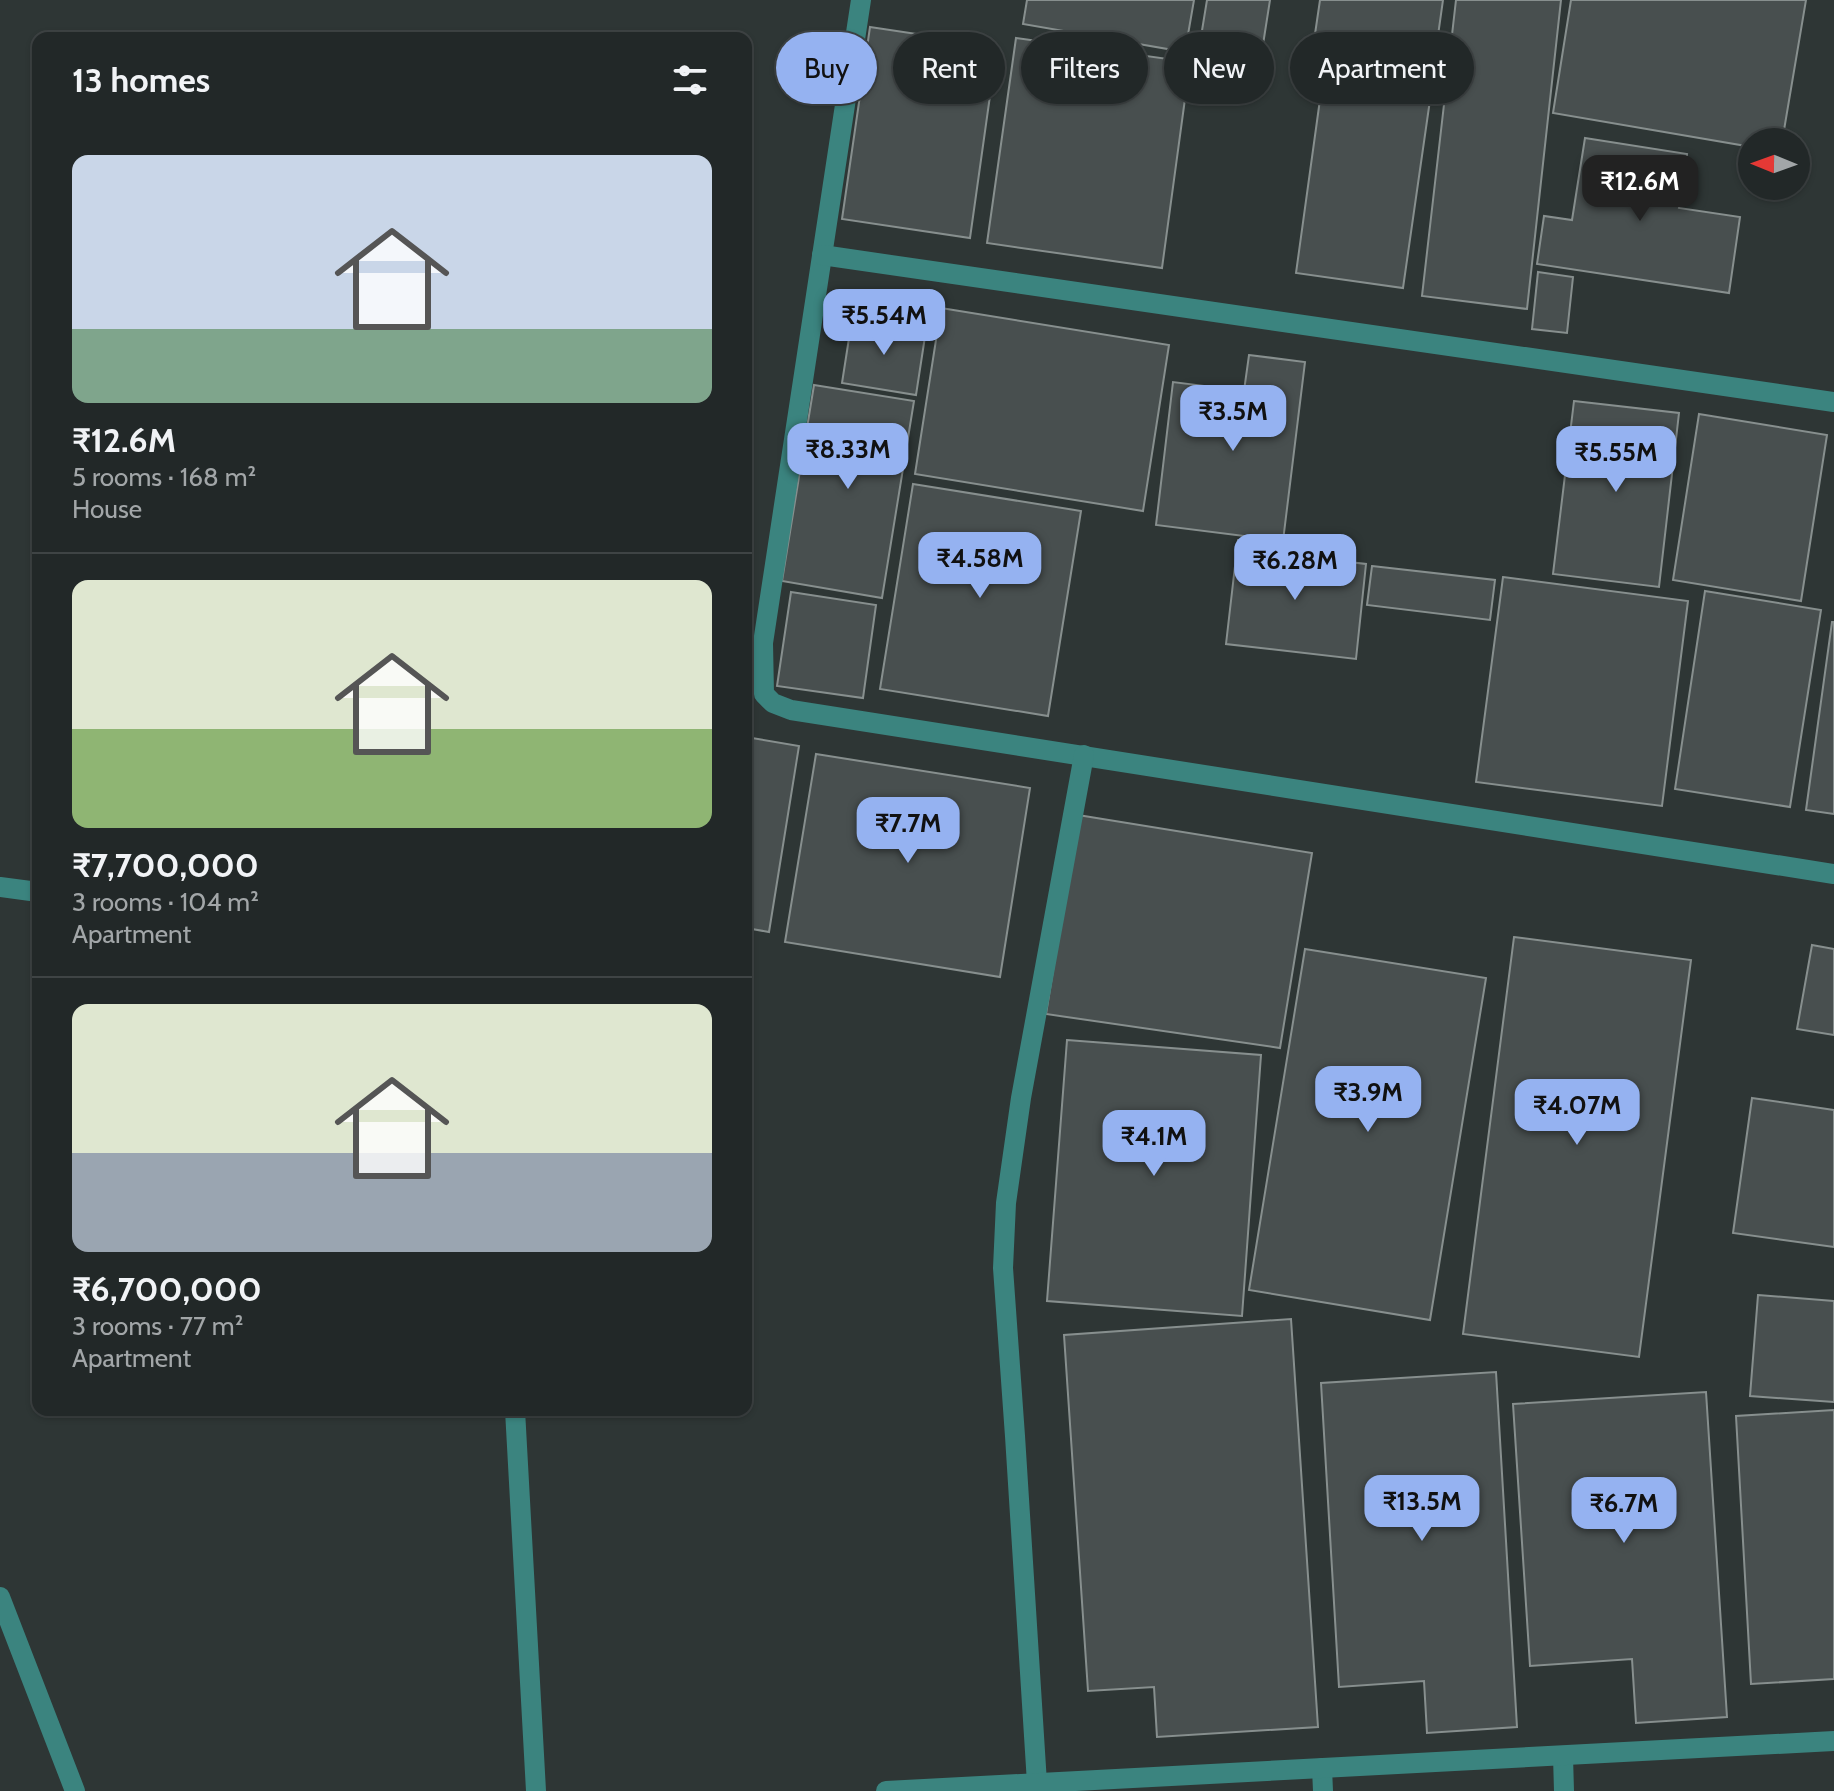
<!DOCTYPE html>
<meta charset="utf-8">
<style>
body{margin:0;font-family:Cabin,sans-serif;background:#2e3434;color:#f1f3f6;height:100vh;display:flex;flex-direction:column;font-size:30px;white-space:nowrap}
*{box-sizing:border-box;margin:0}
p{font-size:26px;color:#a2a6a8}
.icon{flex:none;width:44px;height:44px;fill:none;stroke:currentColor;stroke-width:2;stroke-linecap:round;stroke-linejoin:round}
.map{position:relative;flex:1;overflow:hidden}
.drawer{position:absolute;left:32px;top:32px;width:720px;height:1384px;display:flex;flex-direction:column;background:#222828;border-radius:16px;box-shadow:0 2px 6px #0004,0 0 0 2px #3f4445}
.drawer>*{flex:none}
.banner{position:absolute;left:776px;top:32px;width:760px;height:72px;display:flex;gap:16px}
.needle{width:52px;rotate:271deg}
.buttons{position:absolute;left:1738px;top:128px;display:grid;gap:16px}
.buttons a{display:grid;place-items:center;width:72px;height:72px;border-radius:50%;background:#222828;box-shadow:0 2px 6px #0004,0 0 0 2px #3f4445;font-size:40px}
.price{position:absolute;translate:-50% -68px;padding:0 18px;border-radius:16px;background:#95b2f1;color:#111;font-size:26px;line-height:52px;filter:drop-shadow(0 2px 4px #0008)}
.price::after{content:'';position:absolute;left:50%;top:48px;width:24px;height:18px;margin-left:-12px;background:inherit;clip-path:polygon(0 0,100% 0,50% 100%)}
.price.active{background:#222;color:#fff}
ul{padding:0;list-style:none}
li{display:grid;align-content:center;gap:16px;height:424px;padding:0 40px}
li+li{border-top:2px solid #3f4445}
li span{display:grid;place-items:center;height:248px;border-radius:16px;color:#555}
li>.icon{margin-inline-start:auto}
span .icon{width:144px;height:144px;fill:#fffc;stroke-width:1}
li b{font-size:34px}
h2{display:flex;justify-content:space-between;align-items:center;height:96px;padding:0 40px;font-size:34px}
.chip{padding:0 28px;border-radius:36px;background:#222828;box-shadow:0 2px 6px #0004,0 0 0 2px #3f4445;font-size:28px;line-height:72px}
.chip.active{background:#95b2f1;color:#111}
.map>svg:first-child{display:block}
.building{fill:#484f4f;stroke:#878f8e;stroke-width:2}
.lines{fill:none;stroke-linecap:round;stroke-linejoin:round}
.minor{stroke:#3b847f;stroke-width:20}
</style>
<div class="map">
<svg width="1834" height="1791" viewBox="0 0 1834 1791">
<rect width="100%" height="100%" fill="#2e3635"/>
<g class="building">
<path d="M1027 0H1194L1185 52 1023 24Z"/>
<path d="M1207 0H1270L1259 70 1197 61Z"/>
<path d="M1320 0H1443L1431 85 1310 68Z"/>
<path d="M1456 0H1561L1527 309 1422 296Z"/>
<path d="M1571 0H1806L1782 142H1752V147L1553 113Z"/>
<path d="M870 27 997 46 970 238 842 219Z"/>
<path d="M1016 38 1190 62 1162 268 987 243Z"/>
<path d="M1322 85 1430 100 1403 288 1296 273Z"/>
<path d="M1585 138 1687 154 1679 208 1740 217 1729 293 1537 264 1544 216 1572 220Z"/>
<path d="M1538 272 1573 277 1567 333 1532 329Z"/>
<path d="M941 308 1169 345 1143 511 915 474Z"/>
<path d="M852 319 926 330 916 395 842 383Z"/>
<path d="M1249 355 1305 362 1283 541 1156 525 1173 382 1244 391Z"/>
<path d="M814 385 914 401 882 598 782 581Z"/>
<path d="M1574 401 1679 413 1659 587 1553 574Z"/>
<path d="M1699 414 1827 435 1801 601 1673 580Z"/>
<path d="M913 484 1081 511 1048 716 880 689Z"/>
<path d="M1238 540 1305 548 1304 557 1366 564 1356 659 1226 644Z"/>
<path d="M1372 566 1495 580 1490 620 1367 605Z"/>
<path d="M1503 577 1688 601 1662 806 1476 782Z"/>
<path d="M1705 591 1821 610 1790 807 1675 789Z"/>
<path d="M791 592 876 605 863 698 777 686Z"/>
<path d="M1832 622H1834V814L1806 810Z"/>
<path d="M746 737 799 746 769 932 746 928Z"/>
<path d="M816 754 1030 788 1000 977 785 942Z"/>
<path d="M1078 815 1312 853 1280 1048 1046 1014Z"/>
<path d="M1514 937 1691 960 1639 1357 1463 1334Z"/>
<path d="M1812 945 1834 949V1035L1797 1029Z"/>
<path d="M1305 949 1486 978 1430 1320 1249 1290Z"/>
<path d="M1067 1040 1261 1055 1242 1316 1047 1301Z"/>
<path d="M1752 1098 1834 1110V1247L1733 1233Z"/>
<path d="M1758 1295 1834 1301V1402L1750 1396Z"/>
<path d="M1291 1319 1318 1727 1157 1737 1154 1687 1088 1691 1064 1335Z"/>
<path d="M1496 1372 1517 1727 1427 1733 1424 1681 1339 1687 1321 1383Z"/>
<path d="M1706 1392 1727 1717 1636 1723 1632 1659 1530 1666 1513 1404Z"/>
<path d="M1834 1410V1679L1751 1684 1736 1416Z"/>
</g>
<g class="lines">
<g class="minor">
<path d="M861 0 763 643 764 694 773 703 791 710 1834 874"/>
<path d="M822 255 1834 402"/>
<path d="M0 887 38 892"/>
<path d="M515 1410 536 1791"/>
<path d="M0 1597 75 1791"/>
<path d="M1563 1756 1564 1791"/>
<path d="M1322 1768 1323 1791"/>
<path d="M1037 1783 1015 1436 1003 1268 1006 1203 1021 1098 1084 755"/>
<path d="M886 1791 1834 1741"/>
</g>
</g>
</svg>
<div class="buttons">
<a><svg class="needle" viewBox="-14 -14 28 28"><path d="M0-13l5 13h-10z" fill="#e53935"/><path d="M0 13l5-13h-10z" fill="#a2a6a8"/></svg></a>
</div>
<b class="price active" style="left:1640px;top:223px">₹12.6M</b>
<b class="price" style="left:884px;top:357px">₹5.54M</b>
<b class="price" style="left:1233px;top:453px">₹3.5M</b>
<b class="price" style="left:848px;top:491px">₹8.33M</b>
<b class="price" style="left:1616px;top:494px">₹5.55M</b>
<b class="price" style="left:980px;top:600px">₹4.58M</b>
<b class="price" style="left:1295px;top:602px">₹6.28M</b>
<b class="price" style="left:908px;top:865px">₹7.7M</b>
<b class="price" style="left:1368px;top:1134px">₹3.9M</b>
<b class="price" style="left:1577px;top:1147px">₹4.07M</b>
<b class="price" style="left:1154px;top:1178px">₹4.1M</b>
<b class="price" style="left:1422px;top:1543px">₹13.5M</b>
<b class="price" style="left:1624px;top:1545px">₹6.7M</b>
<div class="banner">
<a class="chip active">Buy</a>
<a class="chip">Rent</a>
<a class="chip">Filters</a>
<a class="chip">New</a>
<a class="chip">Apartment</a>
</div>
<section class="drawer">
<h2>13 homes<svg class="icon" aria-label="filters" viewBox="0 0 24 24"><path d="M4 7h16M4 17h16"/><circle cx="9" cy="7" r="2"/><circle cx="15" cy="17" r="2"/></svg></h2>
<ul>
<li><span style="background:linear-gradient(#c9d6e8 70%,#7fa58c 0)"><svg class="icon" aria-label="home" viewBox="0 0 24 24"><path d="M3 11l9-7 9 7M6 9v11h12V9"/></svg></span><div><b>₹12.6M</b><p>5 rooms · 168 m²</p><p>House</p></div></li>
<li><span style="background:linear-gradient(#dfe7d0 60%,#8fb573 0)"><svg class="icon" aria-label="home" viewBox="0 0 24 24"><path d="M3 11l9-7 9 7M6 9v11h12V9"/></svg></span><div><b>₹7,700,000</b><p>3 rooms · 104 m²</p><p>Apartment</p></div></li>
<li><span style="background:linear-gradient(#dfe7d0 60%,#9aa5b1 0)"><svg class="icon" aria-label="home" viewBox="0 0 24 24"><path d="M3 11l9-7 9 7M6 9v11h12V9"/></svg></span><div><b>₹6,700,000</b><p>3 rooms · 77 m²</p><p>Apartment</p></div></li>
</ul>
</section>
</div>
